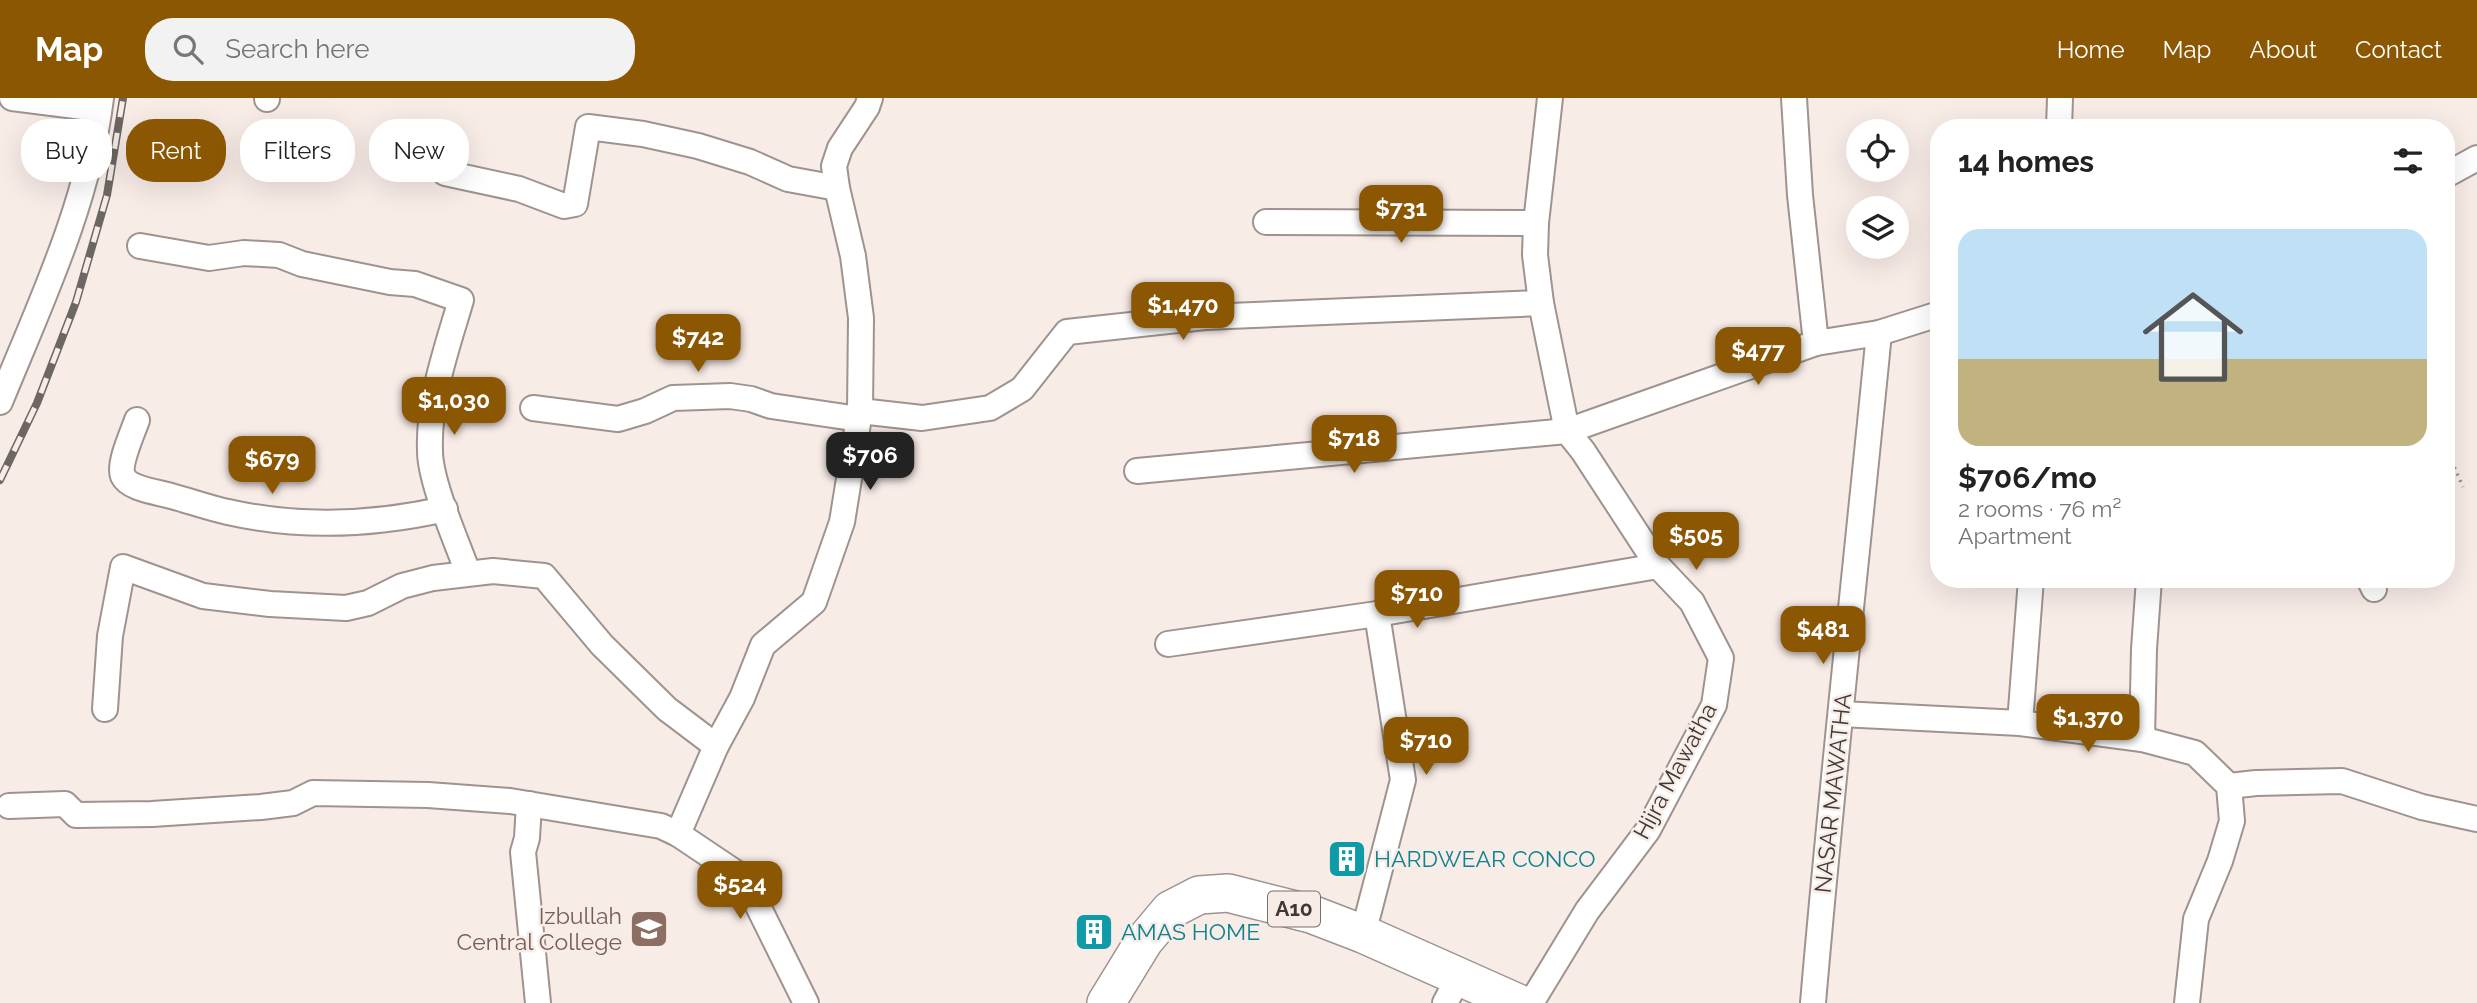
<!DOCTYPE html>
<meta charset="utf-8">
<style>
body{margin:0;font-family:Raleway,sans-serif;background:#f2f2f2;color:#222;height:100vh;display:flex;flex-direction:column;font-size:26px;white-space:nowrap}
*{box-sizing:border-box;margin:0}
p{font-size:23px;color:#767676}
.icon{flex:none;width:38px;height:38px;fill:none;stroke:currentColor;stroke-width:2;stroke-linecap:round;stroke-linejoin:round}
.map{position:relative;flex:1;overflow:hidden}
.panel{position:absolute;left:1930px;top:21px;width:525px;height:469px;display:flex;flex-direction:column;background:#fff;border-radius:28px;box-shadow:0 7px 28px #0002}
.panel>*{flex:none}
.top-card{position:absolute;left:21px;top:21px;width:665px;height:63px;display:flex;gap:14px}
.buttons{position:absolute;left:1846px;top:21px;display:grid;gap:14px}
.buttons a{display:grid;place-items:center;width:63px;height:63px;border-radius:50%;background:#fff;box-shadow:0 7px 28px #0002;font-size:35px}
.price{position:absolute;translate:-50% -60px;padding:0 16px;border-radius:14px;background:#8b5703;color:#fff;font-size:23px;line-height:46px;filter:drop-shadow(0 2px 4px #0008)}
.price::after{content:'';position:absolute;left:50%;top:42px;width:21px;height:16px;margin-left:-10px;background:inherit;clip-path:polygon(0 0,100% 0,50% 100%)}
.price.on{background:#222;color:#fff}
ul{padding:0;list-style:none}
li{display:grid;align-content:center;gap:14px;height:371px;padding:0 28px}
li span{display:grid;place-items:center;height:217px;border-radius:21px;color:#555}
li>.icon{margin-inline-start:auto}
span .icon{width:126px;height:126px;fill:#fffc;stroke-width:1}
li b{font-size:30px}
h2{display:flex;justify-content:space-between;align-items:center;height:84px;padding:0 28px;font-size:30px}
.chip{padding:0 24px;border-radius:28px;background:#fff;box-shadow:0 7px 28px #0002;font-size:24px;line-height:63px}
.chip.on{background:#8b5703;color:#fff}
header{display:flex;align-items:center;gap:42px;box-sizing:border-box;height:98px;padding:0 35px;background:#8b5703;color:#fff}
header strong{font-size:33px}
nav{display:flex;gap:38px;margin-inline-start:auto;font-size:24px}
.search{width:490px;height:63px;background:#f2f2f2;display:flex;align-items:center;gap:18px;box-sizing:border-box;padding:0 24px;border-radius:28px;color:#767676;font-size:26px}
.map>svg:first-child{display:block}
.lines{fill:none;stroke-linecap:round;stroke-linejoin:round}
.minor-casing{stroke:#9e938e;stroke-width:28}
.highway-casing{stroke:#9e938e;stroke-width:40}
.path{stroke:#9b928f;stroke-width:3.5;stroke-dasharray:2 5;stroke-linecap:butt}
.minor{stroke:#fff;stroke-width:24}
.highway{stroke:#fff;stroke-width:37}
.rail-casing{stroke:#6d6764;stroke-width:8}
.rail{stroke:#f8ece7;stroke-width:5;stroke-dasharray:16;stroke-linecap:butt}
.labels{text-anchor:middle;stroke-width:5;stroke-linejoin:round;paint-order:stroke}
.shield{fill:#f8ece7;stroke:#766f6c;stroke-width:2}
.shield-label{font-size:21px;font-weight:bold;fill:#3e3937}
.street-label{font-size:23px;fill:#3e3937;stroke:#f8ece7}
.culture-label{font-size:23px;fill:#0d838f;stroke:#f8ece7;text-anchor:start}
.education-label{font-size:23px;fill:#785e54;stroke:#f8ece7;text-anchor:end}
</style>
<header>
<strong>Map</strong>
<div class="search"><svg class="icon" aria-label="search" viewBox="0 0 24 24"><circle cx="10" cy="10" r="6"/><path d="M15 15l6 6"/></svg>Search here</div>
<nav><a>Home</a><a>Map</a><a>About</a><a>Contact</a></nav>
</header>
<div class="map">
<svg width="2477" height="905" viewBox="0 0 2477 905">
<rect width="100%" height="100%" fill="#f8ece7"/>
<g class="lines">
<g class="minor-casing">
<g id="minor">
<path d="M12 0 99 11"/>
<path d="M1794 0 1800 97 1816 245"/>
<path d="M267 1V0"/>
<path d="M2059 30 2060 0"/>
<path d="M420 47 445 75 519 91 564 108 575 106 588 29 643 36 698 48 750 64 788 81 837 90"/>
<path d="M2446 77 2477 60"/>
<path d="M1266 124 1536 125"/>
<path d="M140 148 209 160 244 155 279 157 302 166 390 184 415 186 461 202C447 250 428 302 430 353 430 384 457 444 468 475"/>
<path d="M0 304C40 206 88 106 101 0"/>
<path d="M533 310 618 321 645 313 673 300 730 298 751 301 771 308 859 321"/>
<path d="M860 313 922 320 990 310 1022 291 1067 234 1205 219 1541 205"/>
<path d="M137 322C133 334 118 366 123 378 129 391 158 394 171 398 190 403 209 410 228 414 299 430 374 427 445 411"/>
<path d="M1137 373 1567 333 1816 245 1879 235 1939 216"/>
<path d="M2369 481 2374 491"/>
<path d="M1168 546 1377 516 1658 468"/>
<path d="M105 611 110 538 123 469 203 498 270 506 346 510 368 505 402 488 433 480 493 473 544 478 602 547 667 611 716 648"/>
<path d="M1841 616 2020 625 2142 641 2144 551 2149 481"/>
<path d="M2020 625 2031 481"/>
<path d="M2142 641 2195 655 2229 688 2232 723 2220 763 2196 821 2187 905"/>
<path d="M2229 688 2256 685 2342 683 2422 709 2477 721"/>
<path d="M529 706 527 740 523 754 538 905"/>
<path d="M9 708 65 706 76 717 152 716 261 709 293 705 313 695 428 697 510 703 661 728 678 736 736 775 751 794 806 905"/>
<path d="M678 736 716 648 742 600 763 547 814 504 842 424 860 313 861 220 853 158 837 90 834 68 840 50 867 9 870 0"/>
<path d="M1363 836 1403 682 1377 516"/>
<path d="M1445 905 1459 879"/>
<path d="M1531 905 1587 813 1648 732 1714 607 1721 560 1692 504 1658 468 1583 353 1567 333 1541 205 1535 157 1536 125 1550 0"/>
<path d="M1813 905C1832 681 1857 459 1879 235"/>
</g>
</g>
<g class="highway-casing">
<path id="highway" d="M1106 905 1144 843 1170 812 1199 797 1228 795 1311 816 1363 836 1518 905"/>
</g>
<path class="path" d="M2446 350 2463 389"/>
<use href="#minor" class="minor"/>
<use href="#highway" class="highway"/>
<g class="rail-casing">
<path id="rail" d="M0 382 37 305 76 204 107 97 123 0"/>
</g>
<use href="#rail" class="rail"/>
</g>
<defs>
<g id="building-square" transform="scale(2.0125)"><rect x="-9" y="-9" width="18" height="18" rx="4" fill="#0f9aa8" stroke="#f8ece7"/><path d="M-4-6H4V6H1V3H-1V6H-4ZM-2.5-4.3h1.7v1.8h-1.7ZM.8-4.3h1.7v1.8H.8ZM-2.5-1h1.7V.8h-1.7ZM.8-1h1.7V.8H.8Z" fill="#fff"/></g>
<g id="school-square" transform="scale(2.0125)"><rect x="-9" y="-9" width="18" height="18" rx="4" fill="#8d6e63" stroke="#f8ece7"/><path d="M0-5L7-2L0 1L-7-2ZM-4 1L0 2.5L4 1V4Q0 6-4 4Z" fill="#fff"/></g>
</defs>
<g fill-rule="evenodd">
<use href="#building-square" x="1347" y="761"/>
<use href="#school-square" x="649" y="831"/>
<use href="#building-square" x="1094" y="834"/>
</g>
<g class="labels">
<rect class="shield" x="1268" y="793.5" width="52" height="35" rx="5"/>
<g class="shield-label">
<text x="1294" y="818">A10</text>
</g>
<g class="street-label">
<text transform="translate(1675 673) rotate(-62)" y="8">Hijra Mawatha</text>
<text transform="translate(1833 695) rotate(-84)" y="8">NASAR MAWATHA</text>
</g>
<g class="culture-label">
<text x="1374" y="769">HARDWEAR CONCO</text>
<text x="1121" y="842">AMAS HOME</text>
</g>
<g class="education-label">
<text x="622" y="826">Izbullah<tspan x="622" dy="26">Central College</tspan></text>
</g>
</g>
</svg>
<div class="buttons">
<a><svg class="icon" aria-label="locate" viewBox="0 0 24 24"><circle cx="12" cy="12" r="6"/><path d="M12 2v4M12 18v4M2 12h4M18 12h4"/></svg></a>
<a><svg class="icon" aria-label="layers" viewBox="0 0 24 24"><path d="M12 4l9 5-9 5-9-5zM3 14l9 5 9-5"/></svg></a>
</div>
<b class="price" style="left:1401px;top:147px">$731</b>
<b class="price" style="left:1183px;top:244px">$1,470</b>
<b class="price" style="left:698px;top:276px">$742</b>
<b class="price" style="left:1758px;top:289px">$477</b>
<b class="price" style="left:454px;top:339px">$1,030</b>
<b class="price" style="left:1354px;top:377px">$718</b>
<b class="price on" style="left:870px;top:394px">$706</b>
<b class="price" style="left:272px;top:398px">$679</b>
<b class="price" style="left:1696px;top:474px">$505</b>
<b class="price" style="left:1417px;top:532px">$710</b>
<b class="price" style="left:1823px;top:568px">$481</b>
<b class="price" style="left:2088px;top:656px">$1,370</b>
<b class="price" style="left:1426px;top:679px">$710</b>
<b class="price" style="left:740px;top:823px">$524</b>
<div class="top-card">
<a class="chip">Buy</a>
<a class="chip on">Rent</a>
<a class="chip">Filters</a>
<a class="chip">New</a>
</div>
<section class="panel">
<h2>14 homes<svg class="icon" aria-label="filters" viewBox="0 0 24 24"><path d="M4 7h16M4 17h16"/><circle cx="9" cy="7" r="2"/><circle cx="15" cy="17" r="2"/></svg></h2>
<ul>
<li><span style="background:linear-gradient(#bfe0f5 60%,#c2b280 0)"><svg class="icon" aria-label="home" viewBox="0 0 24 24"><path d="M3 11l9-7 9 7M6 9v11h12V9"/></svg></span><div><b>$706/mo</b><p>2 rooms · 76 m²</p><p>Apartment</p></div></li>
</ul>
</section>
</div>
